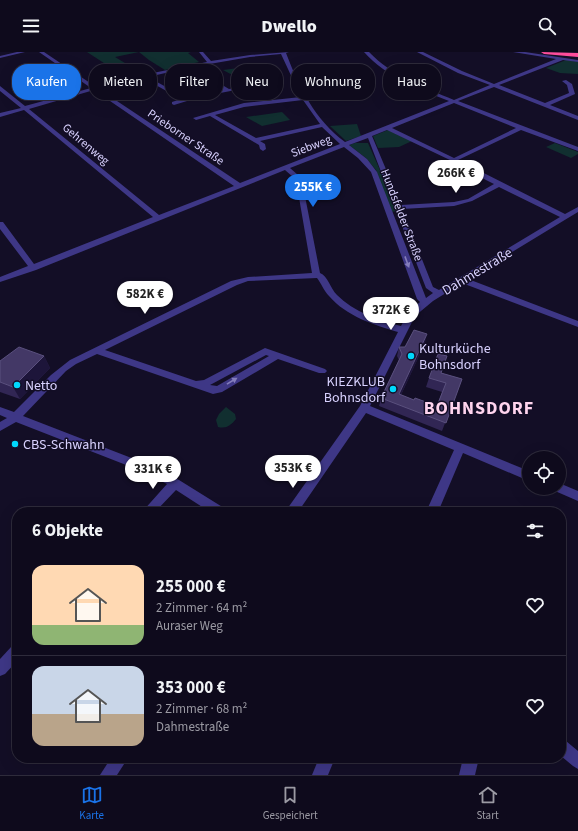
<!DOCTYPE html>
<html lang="de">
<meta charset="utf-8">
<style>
body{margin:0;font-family:"Source Sans 3",sans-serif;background:#1c1829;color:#f1f3f6;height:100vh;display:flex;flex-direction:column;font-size:15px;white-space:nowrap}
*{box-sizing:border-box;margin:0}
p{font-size:13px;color:#9b9aa3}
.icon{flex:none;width:22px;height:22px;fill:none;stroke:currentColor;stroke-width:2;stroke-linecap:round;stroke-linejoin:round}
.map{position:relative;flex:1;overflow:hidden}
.sheet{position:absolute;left:12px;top:455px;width:554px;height:256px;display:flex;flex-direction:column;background:#0e0a1c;border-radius:16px;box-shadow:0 4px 16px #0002,0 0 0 1px #2e2b3b}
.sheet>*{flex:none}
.banner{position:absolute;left:12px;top:12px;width:554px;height:36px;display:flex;gap:8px}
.fabs{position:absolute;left:522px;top:399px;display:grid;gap:8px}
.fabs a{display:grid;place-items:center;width:44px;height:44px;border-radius:50%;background:#0e0a1c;box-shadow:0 4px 16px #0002,0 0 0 1px #2e2b3b;font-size:20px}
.price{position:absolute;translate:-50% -34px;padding:0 9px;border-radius:14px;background:#fff;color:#222;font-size:13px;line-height:26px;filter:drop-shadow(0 1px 2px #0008)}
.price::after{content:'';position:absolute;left:50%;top:24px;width:12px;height:9px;margin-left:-6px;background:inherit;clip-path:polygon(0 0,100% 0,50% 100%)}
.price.selected{background:#1a73e8;color:#fff}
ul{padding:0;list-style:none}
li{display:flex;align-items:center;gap:12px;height:100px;padding:0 20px}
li+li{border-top:1px solid #2e2b3b}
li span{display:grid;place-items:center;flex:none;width:112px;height:80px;border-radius:12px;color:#555}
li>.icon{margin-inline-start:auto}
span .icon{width:48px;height:48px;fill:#fffc;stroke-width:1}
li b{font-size:17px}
h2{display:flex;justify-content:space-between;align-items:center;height:48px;padding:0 20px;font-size:17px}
.tag{padding:0 14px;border-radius:16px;background:#0e0a1c;box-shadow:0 4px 16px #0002,0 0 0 1px #2e2b3b;font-size:14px;line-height:36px}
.tag.selected{background:#1a73e8;color:#fff}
header{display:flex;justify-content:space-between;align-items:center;height:52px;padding:0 20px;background:#0e0a1c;font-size:18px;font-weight:800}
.dock{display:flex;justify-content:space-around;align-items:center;height:56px;border-top:1px solid #2e2b3b;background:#0e0a1c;font-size:11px;color:#9b9aa3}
.dock a{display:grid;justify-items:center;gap:2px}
.dock .selected{color:#1a73e8}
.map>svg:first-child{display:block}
.green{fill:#112f30}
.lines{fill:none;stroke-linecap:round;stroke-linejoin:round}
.minor{fill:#3e3786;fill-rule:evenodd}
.highway{fill:#ff4d9b;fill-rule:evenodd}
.wall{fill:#312654}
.shaded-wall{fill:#1d153a}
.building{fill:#433866;stroke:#5a507e}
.oneway{fill:#847dbc}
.poi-dot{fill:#00d9fd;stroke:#130e26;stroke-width:1.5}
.labels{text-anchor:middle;stroke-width:3;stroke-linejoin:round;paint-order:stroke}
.far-street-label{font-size:12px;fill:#d9d2ff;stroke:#130e26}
.street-label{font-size:14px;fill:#d9d2ff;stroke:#130e26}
.poi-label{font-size:14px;fill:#d9d2ff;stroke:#130e26;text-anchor:start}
.district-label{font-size:18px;font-weight:bold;letter-spacing:1px;fill:#ffd4ee;stroke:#130e26}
</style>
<header><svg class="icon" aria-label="menu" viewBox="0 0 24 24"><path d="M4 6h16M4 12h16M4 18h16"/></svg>Dwello<svg class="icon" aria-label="search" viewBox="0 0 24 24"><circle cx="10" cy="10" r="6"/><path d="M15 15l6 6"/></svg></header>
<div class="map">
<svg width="578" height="723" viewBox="0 0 578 723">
<rect width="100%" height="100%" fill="#130e26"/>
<g class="green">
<path d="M87 0H191L188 1 199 10 165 18 149 8 139 0 115 5 143 22 127 26Z"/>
<path d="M566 8 578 10V22L560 21 546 16Z"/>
<path d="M255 14 265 18 269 29 253 34 223 18Z"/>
<path d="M282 60 290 68 262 74 246 65Z"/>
<path d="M357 72 361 84 346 89 330 74Z"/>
<path d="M388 78 412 89 399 95 378 96 373 84Z"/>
<path d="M355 91H368L398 159 390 160 376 118 366 106 349 93Z"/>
<path d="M555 91 578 100V102L571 106 546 95Z"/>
<path d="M226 355 235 362 236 367C231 373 227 377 218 375L216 368 219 362Z"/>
</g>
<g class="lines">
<g class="minor">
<path d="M17 0H25L0 6V4Z"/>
<path d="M39 0H44L96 35 143 23 207 10 199 0H203L211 9 250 3 289 0 286 1C299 35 315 68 345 90L449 49C419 37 386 25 364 0H369C392 24 423 35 454 48L490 33 458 21 417 0H423L462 19 494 32 556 7 513 0H525L578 8V10L563 8 499 33 545 51 569 41 567 33 562 29 566 28 572 32 575 42 550 53 578 64V68L494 35 458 49 578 95V99L521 78 458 108 565 162 578 155V160L568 166 468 227 578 269V275L462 231 433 249 415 264 370 354 529 419V429L463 401 438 460H426L454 398 366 361 298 460H285L360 354 398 280C374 273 346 264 329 244 324 239 321 231 317 226L248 229 237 233 105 298 196 329 204 328 265 296 325 317 327 319 325 321H319L278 307 222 340 213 342 97 302 76 312 66 319 23 364 147 412 179 428 224 456 226 460H210L176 438 155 460H142L167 432 139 418 16 370 0 379V370L7 366 0 363V355L14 360 51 323 70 308 231 229 248 225 312 221 297 134 293 125 285 118 36 218 0 230V225L28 214 0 177V170H3L34 212 153 165 24 58 0 65V61L21 56 0 39V34L25 54 91 36ZM281 2 301 45 244 51 193 66 196 68 210 64 259 93 260 97 263 99 266 97 265 92 260 89 322 75 340 92 240 131 99 37 143 26 181 47 172 50V52L174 53 200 45 256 34 253 32 229 37 192 15 250 5ZM187 16 191 20 223 38 186 46 148 25ZM94 38 234 134 159 163 29 57ZM303 48 320 72 256 86 215 63 244 55ZM454 51 516 76 454 106 392 76ZM387 78 452 109 456 113 494 132 468 147 454 150 401 153 372 84ZM368 86 426 236 433 241 426 246 377 120 367 107 349 93ZM344 95 358 106 371 120 417 247 420 250 408 261 401 274C378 268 354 260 337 243 330 236 328 224 320 221L303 134 298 123 290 116ZM499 135 560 165 439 238 433 235 402 157 454 154 472 149ZM266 303 269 304 217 334 210 333Z"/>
<path d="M559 431 578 439V449L555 439 553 436H559Z"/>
<path d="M17 592V609L5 622 0 624V607L12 594Z"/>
<path d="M561 686 566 689 578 699V717L573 714 561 704Z"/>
<path d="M111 706H128L117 723H100Z"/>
<path d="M319 706H335L328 723H312Z"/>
<path d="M463 706H479L475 723H459Z"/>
</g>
<path class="highway" d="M541 0 578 1V5L544 2Z"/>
</g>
<g class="wall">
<path d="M425 291 401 343 414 348 437 354 442 340 426 335 429 326 447 304 441 321 462 327 442 379 379 354 381 346 399 308 397 304 399 295H405Z"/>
<path d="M44 304 50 316 20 347 0 340V309Z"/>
</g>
<g class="shaded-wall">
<path d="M427 282 425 291 397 351 399 342Z"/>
<path d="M44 304 50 316 20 347 13 335Z"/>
</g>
<g class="building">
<path d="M414 278 427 282 399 342 414 348 415 346 437 354 446 331 429 326 438 302 447 304 441 321 462 327 446 371 381 346 402 302 399 295H405Z"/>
<path d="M19 295 44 304 13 335 0 330V309Z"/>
</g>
<defs><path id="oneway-solid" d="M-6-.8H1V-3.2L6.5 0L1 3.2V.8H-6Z"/></defs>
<g class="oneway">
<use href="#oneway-solid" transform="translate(407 210) rotate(70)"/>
<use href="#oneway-solid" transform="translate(232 329) rotate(-31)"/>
</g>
<g class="poi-dot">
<circle cx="411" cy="304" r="4"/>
<circle cx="17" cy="333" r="4"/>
<circle cx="393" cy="337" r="4"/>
<circle cx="15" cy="392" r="4"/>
</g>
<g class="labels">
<g class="far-street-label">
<text transform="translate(186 85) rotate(34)" y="4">Prieborner Straße</text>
<text transform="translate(86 92) rotate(40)" y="4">Gehrenweg</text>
<text transform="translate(311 94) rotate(-21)" y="4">Siebweg</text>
<text transform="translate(402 163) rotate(69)" y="4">Hundsfelder Straße</text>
</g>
<g class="street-label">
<text transform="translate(477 219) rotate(-31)" y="5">Dahmestraße</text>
</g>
<g class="poi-label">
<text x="419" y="301">Kulturküche<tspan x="419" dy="16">Bohnsdorf</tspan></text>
<text x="385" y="334" text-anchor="end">KIEZKLUB<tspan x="385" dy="16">Bohnsdorf</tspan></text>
<text x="25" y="338">Netto</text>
<text x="23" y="397">CBS-Schwahn</text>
</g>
<g class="district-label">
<text x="479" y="362">BOHNSDORF</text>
</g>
</g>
</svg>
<div class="fabs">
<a><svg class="icon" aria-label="locate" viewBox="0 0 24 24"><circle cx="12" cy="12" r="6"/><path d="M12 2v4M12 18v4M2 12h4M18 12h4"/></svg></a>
</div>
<b class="price" style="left:456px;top:142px">266K €</b>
<b class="price selected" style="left:313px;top:156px">255K €</b>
<b class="price" style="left:145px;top:263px">582K €</b>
<b class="price" style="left:391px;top:279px">372K €</b>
<b class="price" style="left:293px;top:437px">353K €</b>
<b class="price" style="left:153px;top:438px">331K €</b>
<div class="banner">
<a class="tag selected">Kaufen</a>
<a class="tag">Mieten</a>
<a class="tag">Filter</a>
<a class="tag">Neu</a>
<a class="tag">Wohnung</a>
<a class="tag">Haus</a>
</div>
<section class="sheet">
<h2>6 Objekte<svg class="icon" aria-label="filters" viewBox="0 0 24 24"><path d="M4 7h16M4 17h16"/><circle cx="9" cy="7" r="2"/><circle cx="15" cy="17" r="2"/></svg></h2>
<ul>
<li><span style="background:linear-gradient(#ffd9b3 75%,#8fb573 0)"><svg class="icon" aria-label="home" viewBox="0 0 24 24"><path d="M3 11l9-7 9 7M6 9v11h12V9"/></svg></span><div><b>255 000 €</b><p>2 Zimmer · 64 m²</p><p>Auraser Weg</p></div><svg class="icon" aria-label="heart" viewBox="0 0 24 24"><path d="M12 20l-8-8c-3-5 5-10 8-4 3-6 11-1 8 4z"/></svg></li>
<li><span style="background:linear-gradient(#c9d6e8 60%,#b9a48a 0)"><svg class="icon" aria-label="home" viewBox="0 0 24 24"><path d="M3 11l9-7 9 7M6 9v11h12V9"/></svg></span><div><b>353 000 €</b><p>2 Zimmer · 68 m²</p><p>Dahmestraße</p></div><svg class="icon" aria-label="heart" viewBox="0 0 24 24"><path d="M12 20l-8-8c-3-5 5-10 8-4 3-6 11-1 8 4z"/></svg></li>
</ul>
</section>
</div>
<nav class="dock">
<a class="selected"><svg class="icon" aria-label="map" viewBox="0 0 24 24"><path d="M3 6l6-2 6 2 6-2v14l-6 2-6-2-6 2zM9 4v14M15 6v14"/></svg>Karte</a>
<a><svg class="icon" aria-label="saved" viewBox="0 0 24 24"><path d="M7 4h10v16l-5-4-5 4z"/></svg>Gespeichert</a>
<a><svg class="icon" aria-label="home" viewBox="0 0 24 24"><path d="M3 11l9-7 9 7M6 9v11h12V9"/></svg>Start</a>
</nav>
